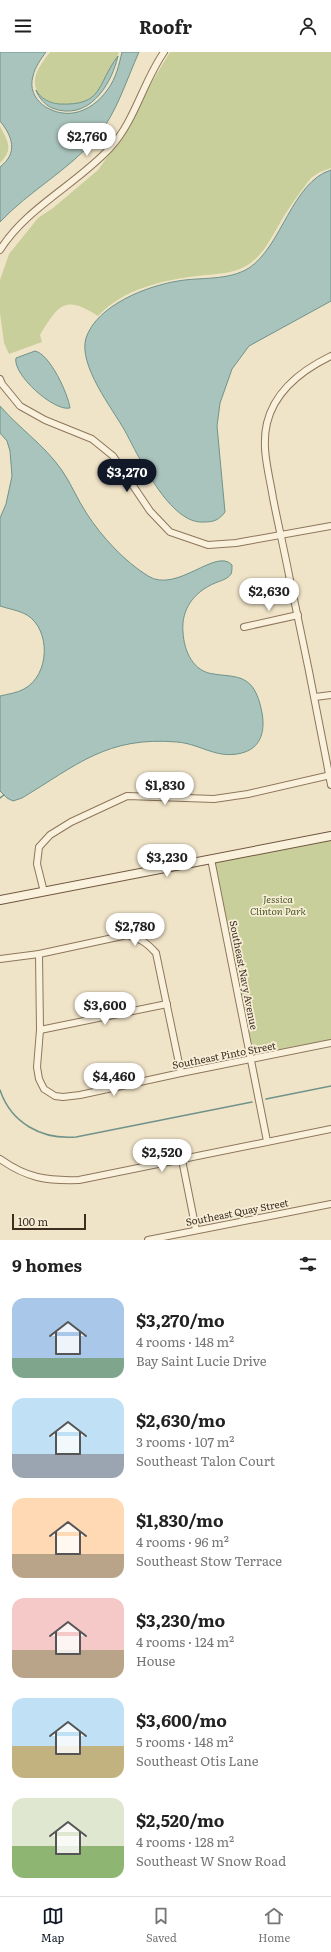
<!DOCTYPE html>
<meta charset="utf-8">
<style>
body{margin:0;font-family:Literata,serif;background:#f2f2f2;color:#222;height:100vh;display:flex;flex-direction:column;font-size:15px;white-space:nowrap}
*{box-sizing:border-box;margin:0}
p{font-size:13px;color:#767676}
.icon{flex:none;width:22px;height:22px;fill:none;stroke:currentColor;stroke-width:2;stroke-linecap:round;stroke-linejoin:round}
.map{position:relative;height:1188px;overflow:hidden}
.drawer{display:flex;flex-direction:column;background:#fff;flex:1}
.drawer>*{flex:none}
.scale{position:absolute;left:12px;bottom:10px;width:74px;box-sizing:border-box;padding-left:4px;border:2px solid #3d2e20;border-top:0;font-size:11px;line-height:14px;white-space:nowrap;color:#3d2e20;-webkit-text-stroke:3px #f7eed8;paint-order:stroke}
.price{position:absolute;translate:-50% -34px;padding:0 9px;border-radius:14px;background:#fff;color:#222;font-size:13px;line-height:26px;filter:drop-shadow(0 1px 2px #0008)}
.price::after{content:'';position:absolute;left:50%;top:24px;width:12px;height:9px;margin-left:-6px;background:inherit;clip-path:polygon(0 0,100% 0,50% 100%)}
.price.current{background:#111827;color:#fff}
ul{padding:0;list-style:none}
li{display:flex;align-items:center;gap:12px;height:100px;padding:0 12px}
li span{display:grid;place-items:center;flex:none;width:112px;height:80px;border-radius:12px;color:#555}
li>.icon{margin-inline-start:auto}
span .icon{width:48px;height:48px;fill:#fffc;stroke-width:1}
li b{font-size:17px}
h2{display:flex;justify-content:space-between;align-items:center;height:48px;padding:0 12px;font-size:17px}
header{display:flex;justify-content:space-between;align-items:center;height:52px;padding:0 12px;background:#fff;font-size:18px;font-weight:700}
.tab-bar{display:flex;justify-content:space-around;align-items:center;height:56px;border-top:1px solid #e0e0e0;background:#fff;font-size:11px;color:#767676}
.tab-bar a{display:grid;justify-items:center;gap:2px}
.tab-bar .current{color:#111827}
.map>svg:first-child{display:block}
.green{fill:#c9cf9b}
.water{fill:#a9c4bc;stroke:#6f938a}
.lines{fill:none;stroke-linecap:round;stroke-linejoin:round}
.stream{stroke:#6f938a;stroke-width:1.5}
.street-casing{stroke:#8d765c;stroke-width:8}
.secondary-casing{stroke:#6f573f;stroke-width:10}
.street{stroke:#faf1dc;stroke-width:6}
.secondary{stroke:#faf1dc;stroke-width:8}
.labels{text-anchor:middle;stroke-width:3.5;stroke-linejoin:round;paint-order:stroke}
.park-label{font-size:10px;font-style:italic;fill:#4d5a26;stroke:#f7eed8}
.street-label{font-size:10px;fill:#3d2e20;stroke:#f7eed8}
</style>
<header><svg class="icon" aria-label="menu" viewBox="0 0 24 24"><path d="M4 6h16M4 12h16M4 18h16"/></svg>Roofr<svg class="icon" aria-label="person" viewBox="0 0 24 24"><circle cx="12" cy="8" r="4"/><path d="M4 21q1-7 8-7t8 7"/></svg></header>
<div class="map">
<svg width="331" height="1188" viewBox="0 0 331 1188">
<rect width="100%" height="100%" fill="#f0e4c8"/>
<g class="green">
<path d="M50 0H119C118 5 99 39 95 43 79 59 32 56 35 27 36 18 44 8 50 0Z"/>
<path d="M170 0H331V116L320 120 311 126C303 136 295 147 288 158 275 177 266 203 246 214 232 222 214 222 198 224 163 228 123 237 98 264 65 243 59 252 40 283L42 290 9 302 4 291 0 261V228L9 202 38 166 53 156 98 118 133 69 142 46Z"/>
<path d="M0 74C8 90 14 97 0 111Z"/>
<path d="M331 787V988L254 1002 215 811Z"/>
</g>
<g class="water">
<path d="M0 0H46C41 7 35 15 33 24 26 48 52 64 73 61 87 59 100 49 108 37 116 26 119 13 122 0H139C126 29 117 60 97 85 69 118 29 139 0 170V115C18 101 13 85 0 69Z"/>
<path d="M118 4C111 34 88 70 52 56 45 53 38 45 36 38 40 46 49 51 59 52 104 54 96 33 118 4Z"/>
<path d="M331 118V249L249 294 232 317 220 351 217 374 225 460C219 468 214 470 204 470 170 473 139 405 125 379 112 356 78 313 86 286 97 253 147 234 178 229 200 225 228 229 249 216 282 194 292 130 331 118Z"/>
<path d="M35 299C50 302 68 342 70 356 54 360 12 322 16 306Z"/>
<path d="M0 354C19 376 44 393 61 417 71 431 77 447 87 462 102 485 124 509 148 524 177 542 216 495 232 513 232 516 232 520 231 522 228 527 220 529 215 531 194 540 181 557 183 580 184 599 193 620 214 622 224 624 237 623 246 629 256 635 260 650 262 661 265 677 262 694 245 700 218 709 202 692 177 690 107 684 77 713 22 746L13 749 7 746 0 739V644C8 642 17 641 24 637 50 623 51 578 27 563 18 558 9 557 0 554V466L6 452 12 424 10 399 7 389 0 381Z"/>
</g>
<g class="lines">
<g class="stream">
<path d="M0 746 4 743"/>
<path d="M0 1038C11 1071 42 1088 76 1085L252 1050"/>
<path d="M266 1047 331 1034"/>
</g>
<g class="street-casing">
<g id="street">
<path d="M0 198C26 156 77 132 110 96 135 69 143 30 164 0"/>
<path d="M331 304C302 318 275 338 267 371 261 396 269 421 273 446 278 472 284 497 289 523 304 593 318 663 331 733"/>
<path d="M0 327 2 332 20 354 45 368 92 387 113 404 150 459 170 480 208 493 236 491 331 474"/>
<path d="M244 575 298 563"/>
<path d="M315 645 331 643"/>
<path d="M211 807 267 1089"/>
<path d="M44 840 37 812 39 795 50 783 71 770 127 744 214 747 248 742 331 723"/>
<path d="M39 902 40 978 37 1015 39 1027 44 1037 55 1044 63 1045 80 1043 181 1021 331 991"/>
<path d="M0 907 39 902 127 883C140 886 147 891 156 901L181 1021"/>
<path d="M40 978 167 952"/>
<path d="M0 1107C27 1126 46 1129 79 1128L331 1077"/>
<path d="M182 1108 196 1178"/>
<path d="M148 1188 331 1152"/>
</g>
</g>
<g class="secondary-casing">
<path id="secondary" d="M0 848 331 784"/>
</g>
<use href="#street" class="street"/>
<use href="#secondary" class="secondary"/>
</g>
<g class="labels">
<g class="park-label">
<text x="278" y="851">Jessica<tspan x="278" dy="12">Clinton Park</tspan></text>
</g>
<g class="street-label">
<text transform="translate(244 923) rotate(79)" y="4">Southeast Navy Avenue</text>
<text transform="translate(224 1003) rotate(-11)" y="4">Southeast Pinto Street</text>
<text transform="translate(237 1160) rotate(-11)" y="4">Southeast Quay Street</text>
</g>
</g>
</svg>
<div class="scale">100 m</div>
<b class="price" style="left:87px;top:105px">$2,760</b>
<b class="price current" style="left:127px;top:441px">$3,270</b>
<b class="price" style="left:269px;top:560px">$2,630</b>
<b class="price" style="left:165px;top:754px">$1,830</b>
<b class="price" style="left:167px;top:826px">$3,230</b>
<b class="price" style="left:135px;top:895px">$2,780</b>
<b class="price" style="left:105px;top:974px">$3,600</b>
<b class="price" style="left:114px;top:1045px">$4,460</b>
<b class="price" style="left:162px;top:1121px">$2,520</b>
</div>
<section class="drawer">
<h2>9 homes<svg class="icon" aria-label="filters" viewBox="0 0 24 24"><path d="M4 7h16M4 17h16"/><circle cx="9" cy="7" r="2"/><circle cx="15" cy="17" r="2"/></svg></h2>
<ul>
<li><span style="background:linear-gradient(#a9c7e8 75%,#7fa58c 0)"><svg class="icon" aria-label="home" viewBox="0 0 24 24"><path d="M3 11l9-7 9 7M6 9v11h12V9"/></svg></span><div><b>$3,270/mo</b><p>4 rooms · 148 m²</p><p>Bay Saint Lucie Drive</p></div></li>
<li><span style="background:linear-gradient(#bfe0f5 70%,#9aa5b1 0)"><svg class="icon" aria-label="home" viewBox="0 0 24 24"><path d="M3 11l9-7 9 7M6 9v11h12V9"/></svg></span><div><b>$2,630/mo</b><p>3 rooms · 107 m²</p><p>Southeast Talon Court</p></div></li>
<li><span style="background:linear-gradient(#ffd9b3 70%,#b9a48a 0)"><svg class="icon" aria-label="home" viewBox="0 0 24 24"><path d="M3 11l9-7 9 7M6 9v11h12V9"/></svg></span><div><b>$1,830/mo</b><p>4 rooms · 96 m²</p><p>Southeast Stow Terrace</p></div></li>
<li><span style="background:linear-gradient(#f6c9c9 65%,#b9a48a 0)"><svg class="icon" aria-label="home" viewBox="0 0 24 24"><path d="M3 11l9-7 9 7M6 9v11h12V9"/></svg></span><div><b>$3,230/mo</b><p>4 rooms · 124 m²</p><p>House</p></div></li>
<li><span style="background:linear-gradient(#bfe0f5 60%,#c2b280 0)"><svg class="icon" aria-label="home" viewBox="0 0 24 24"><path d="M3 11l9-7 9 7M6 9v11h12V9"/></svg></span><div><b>$3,600/mo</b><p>5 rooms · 148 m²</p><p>Southeast Otis Lane</p></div></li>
<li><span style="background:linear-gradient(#dfe7d0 60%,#8fb573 0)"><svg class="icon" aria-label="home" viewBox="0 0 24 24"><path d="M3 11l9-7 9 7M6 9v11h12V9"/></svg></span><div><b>$2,520/mo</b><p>4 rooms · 128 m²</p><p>Southeast W Snow Road</p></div></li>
</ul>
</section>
<nav class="tab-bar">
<a class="current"><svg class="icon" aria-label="map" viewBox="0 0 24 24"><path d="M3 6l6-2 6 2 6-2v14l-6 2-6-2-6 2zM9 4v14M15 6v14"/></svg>Map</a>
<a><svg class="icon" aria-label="saved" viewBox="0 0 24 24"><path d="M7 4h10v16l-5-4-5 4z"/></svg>Saved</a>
<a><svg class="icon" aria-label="home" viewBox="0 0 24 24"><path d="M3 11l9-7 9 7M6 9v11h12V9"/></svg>Home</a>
</nav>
